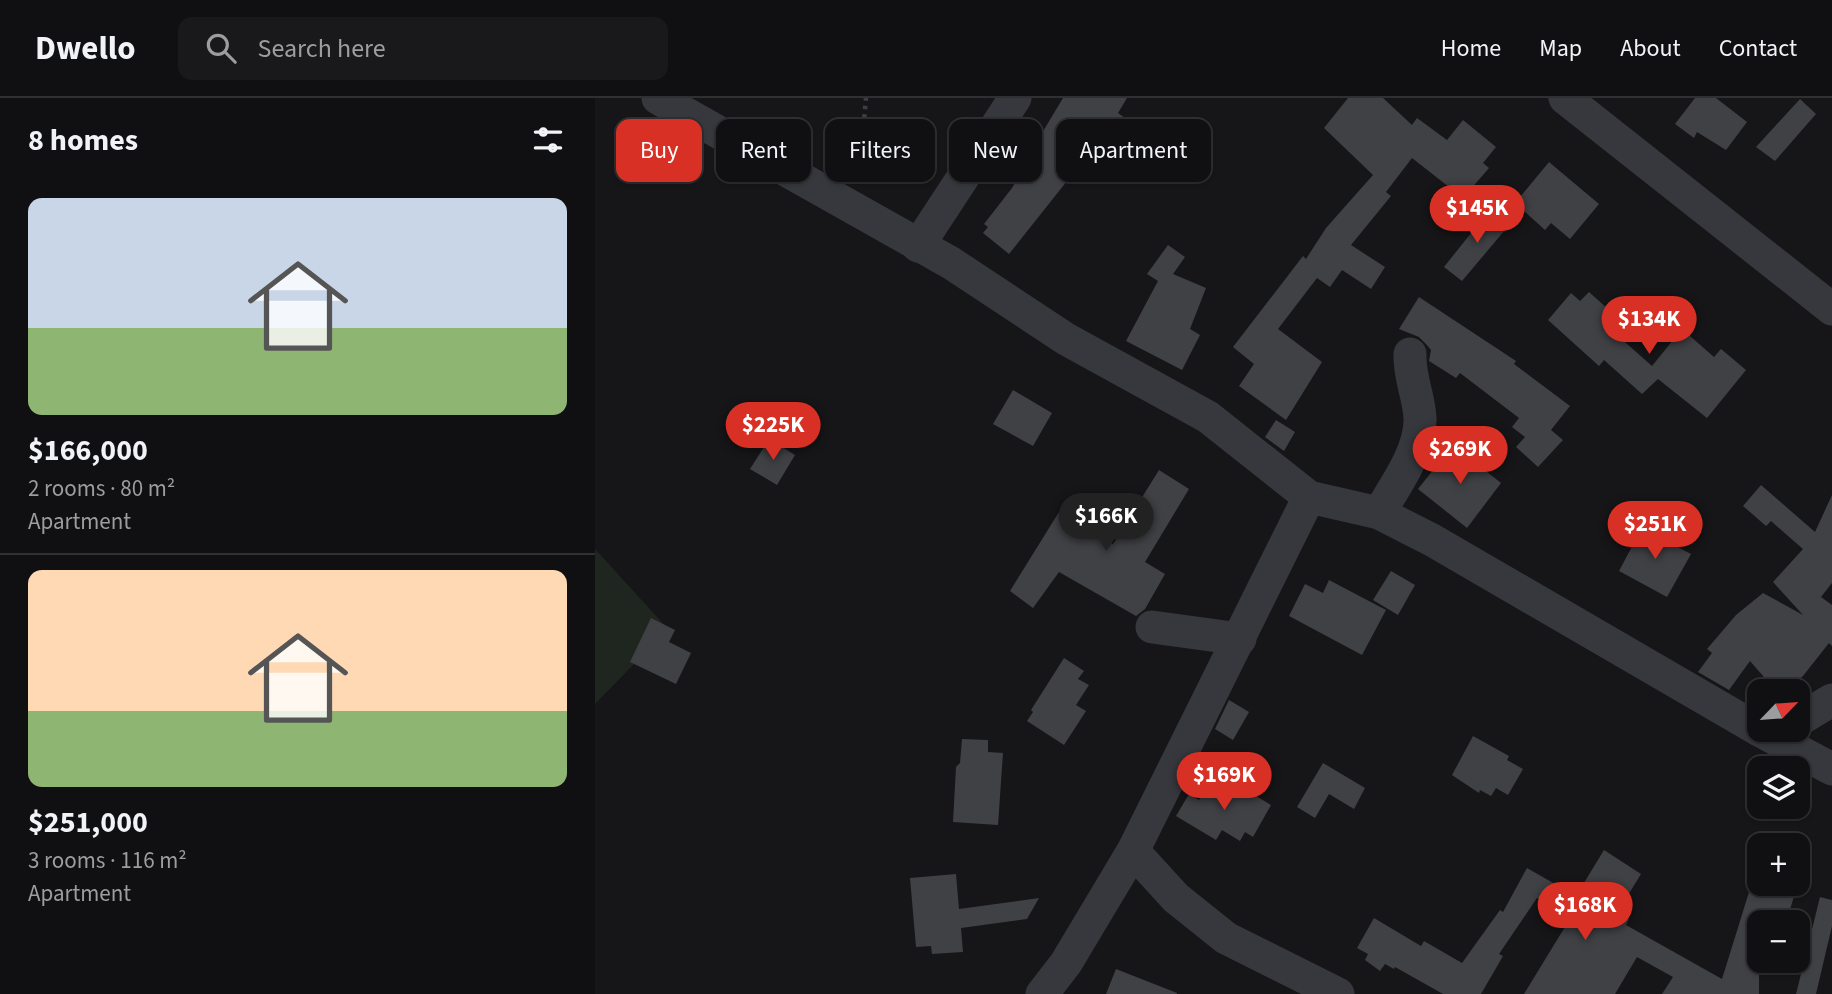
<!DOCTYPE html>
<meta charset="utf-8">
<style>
body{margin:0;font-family:"Source Sans 3",sans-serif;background:#19191b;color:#f1f3f6;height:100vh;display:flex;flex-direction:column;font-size:26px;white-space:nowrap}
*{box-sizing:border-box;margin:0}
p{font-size:23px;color:#9c9d9f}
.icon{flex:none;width:38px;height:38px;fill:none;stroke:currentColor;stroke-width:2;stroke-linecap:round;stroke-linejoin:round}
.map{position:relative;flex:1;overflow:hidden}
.sheet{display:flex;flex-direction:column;background:#101012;width:595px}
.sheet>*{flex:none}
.banner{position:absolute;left:21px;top:21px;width:665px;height:63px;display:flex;gap:14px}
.needle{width:46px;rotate:65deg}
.buttons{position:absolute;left:1152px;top:581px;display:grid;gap:14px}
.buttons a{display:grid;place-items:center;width:63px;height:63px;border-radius:14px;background:#101012;box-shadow:0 2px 5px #0004,0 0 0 2px #303032;font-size:35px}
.price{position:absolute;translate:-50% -60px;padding:0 16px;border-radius:24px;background:#d93025;color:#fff;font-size:23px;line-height:46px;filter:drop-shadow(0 2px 4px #0008)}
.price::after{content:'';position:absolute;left:50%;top:42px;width:21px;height:16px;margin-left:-10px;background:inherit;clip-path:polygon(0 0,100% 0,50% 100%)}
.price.current{background:#222;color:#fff}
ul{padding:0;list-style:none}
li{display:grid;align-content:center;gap:14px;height:371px;padding:0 28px}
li+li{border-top:2px solid #303032}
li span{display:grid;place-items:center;height:217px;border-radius:14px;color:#555}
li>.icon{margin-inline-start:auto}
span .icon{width:126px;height:126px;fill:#fffc;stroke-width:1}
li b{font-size:30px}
h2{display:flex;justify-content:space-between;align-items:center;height:84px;padding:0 28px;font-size:30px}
.pill{padding:0 24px;border-radius:14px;background:#101012;box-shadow:0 2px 5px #0004,0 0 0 2px #303032;font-size:24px;line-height:63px}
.pill.current{background:#d93025;color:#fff}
header{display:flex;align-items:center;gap:42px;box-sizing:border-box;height:98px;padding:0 35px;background:#101012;border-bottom:2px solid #303032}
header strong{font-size:33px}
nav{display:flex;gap:38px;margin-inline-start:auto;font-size:24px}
.search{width:490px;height:63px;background:#19191b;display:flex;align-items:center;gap:18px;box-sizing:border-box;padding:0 24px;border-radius:14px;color:#9c9d9f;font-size:26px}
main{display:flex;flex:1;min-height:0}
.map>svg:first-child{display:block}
.green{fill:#1e261f}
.building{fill:#404145}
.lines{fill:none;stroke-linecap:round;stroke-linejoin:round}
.path{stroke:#3d3f44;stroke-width:4.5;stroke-dasharray:3.5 5;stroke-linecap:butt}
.minor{stroke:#37383d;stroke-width:33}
</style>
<header>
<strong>Dwello</strong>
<div class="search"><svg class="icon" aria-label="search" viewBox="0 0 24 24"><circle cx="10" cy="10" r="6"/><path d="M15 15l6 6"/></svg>Search here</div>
<nav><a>Home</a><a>Map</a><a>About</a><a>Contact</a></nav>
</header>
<main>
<section class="sheet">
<h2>8 homes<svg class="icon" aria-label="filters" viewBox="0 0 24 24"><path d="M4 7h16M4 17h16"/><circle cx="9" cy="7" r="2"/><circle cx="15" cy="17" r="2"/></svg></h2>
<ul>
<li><span style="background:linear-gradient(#c9d6e8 60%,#8fb573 0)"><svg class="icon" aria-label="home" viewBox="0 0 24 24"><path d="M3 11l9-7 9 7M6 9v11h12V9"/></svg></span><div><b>$166,000</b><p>2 rooms · 80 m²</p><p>Apartment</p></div></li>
<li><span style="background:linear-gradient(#ffd9b3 65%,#8fb573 0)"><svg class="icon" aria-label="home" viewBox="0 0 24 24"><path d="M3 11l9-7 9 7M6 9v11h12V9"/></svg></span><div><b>$251,000</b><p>3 rooms · 116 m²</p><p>Apartment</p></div></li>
</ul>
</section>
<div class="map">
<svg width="1237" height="896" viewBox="0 0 1237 896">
<rect width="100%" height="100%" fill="#161618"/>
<path class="green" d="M0 451 73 531 0 606Z"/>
<g class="building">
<path d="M468 0H532L523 15 579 55 560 81 504 40 497 52 491 49 472 83 414 156 388 135 393 129 389 126 417 90 431 66 424 62 435 42 441 45Z"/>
<path d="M753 0H788L817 27 822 20 852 42 868 22 901 49 888 65 894 70 868 100 817 60 791 94 796 98 756 147 790 169 776 191 747 172 735 189 722 180 683 231 727 264 691 322 644 288 659 266 638 249 708 158 711 161 731 130 778 77 729 30Z"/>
<path d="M1100 0H1121L1152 24 1131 52 1102 34 1099 40 1080 26Z"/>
<path d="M1205 1 1221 16 1180 63 1161 49Z"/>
<path d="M292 20 327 44 311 68 302 62 295 72 276 59 280 53 273 48Z"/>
<path d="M954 64 1004 106 975 141 956 125 950 132 920 105Z"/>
<path d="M896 110 915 126 867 183 849 169Z"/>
<path d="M573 147 590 159 578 176 611 190 595 231 605 237 587 272 531 243 563 183 552 176Z"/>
<path d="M994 194 1023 220 1014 230 1057 268 1087 231 1119 259 1126 251 1151 272 1112 320 1063 281 1047 296 1009 262 1004 268 953 222 976 195 985 203Z"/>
<path d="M824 199 921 263 919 266 975 308 956 332 968 342 943 369 921 349 930 339 917 329 924 320 865 275 861 280 834 263 836 252 831 246 824 239 804 231Z"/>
<path d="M418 292 457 315 438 348 398 326Z"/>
<path d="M681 322 700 334 689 353 670 339Z"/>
<path d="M174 341 200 357 182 387 155 371Z"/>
<path d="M858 347 906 385 872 430 823 391Z"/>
<path d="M564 372 594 391 550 464 570 476 550 511 541 518 464 474 438 510 415 493 464 414 518 446Z"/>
<path d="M1166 387 1220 434 1237 397V485L1226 499 1237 507V548L1234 545 1208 578 1190 593H1181L1155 563 1134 592 1103 574 1117 555 1112 551 1141 517 1168 495 1208 517 1178 484 1208 451 1176 423 1171 428 1148 408Z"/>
<path d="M1050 424 1068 434 1065 440 1096 456 1072 499 1024 473Z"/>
<path d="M796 473 820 487 803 517 778 502Z"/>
<path d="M734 482 791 512 767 557 694 518 710 486 728 495Z"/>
<path d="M56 520 80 532 74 544 96 555 81 586 35 564Z"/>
<path d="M469 560 489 573 483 581 494 587 481 607 491 613 469 647 432 623 438 614 436 612Z"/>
<path d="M634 602 654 614 638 642 620 631Z"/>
<path d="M878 638 914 658 912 662 928 671 913 697 901 690 896 698 885 692 884 695 857 677Z"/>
<path d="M367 641 393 642V654L408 655 403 727 358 724 361 669 365 665Z"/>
<path d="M728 665 770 690 759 711 734 696 720 720 702 709Z"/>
<path d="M615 683 641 699 646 689 676 707 658 739 650 734 645 743 627 732 621 742 581 718 594 696 604 702Z"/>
<path d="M1009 752 1046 776 1022 815 1034 821 1031 827 1127 881 1159 778H1164V786H1203L1191 824H1164V896H1067L1078 879 1042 859 1020 896H929L976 819 942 800 904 856 908 858 886 896H848L800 869 799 871 790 866 785 873 770 862 773 856 762 850 779 820 826 848 829 843 867 865 905 812 908 814 932 770 981 798Z"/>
<path d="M361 776 364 811 444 800 432 821 366 830 368 854 337 856 336 848 321 849 315 780Z"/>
<path d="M1225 799 1237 802V828L1221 896H1201Z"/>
<path d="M521 871 582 895V896H511Z"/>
</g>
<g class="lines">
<path class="path" d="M264 79 271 0"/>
<g class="minor">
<path d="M63 0 356 165 471 241 613 319 714 399 784 415 837 442 1164 632"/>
<path d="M970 0 1237 211"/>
<path d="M323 148 420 0"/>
<path d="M784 415C800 388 826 353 825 320 824 298 814 279 815 256"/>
<path d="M557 529 645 541"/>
<path d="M1202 623 1237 602"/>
<path d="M1164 632 1237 671"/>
<path d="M538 753 581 800 631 840 743 896"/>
<path d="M447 896 471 865 538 753 714 399"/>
</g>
</g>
</svg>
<div class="buttons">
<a><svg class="needle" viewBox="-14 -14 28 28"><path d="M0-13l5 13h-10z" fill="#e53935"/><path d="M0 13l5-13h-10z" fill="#9c9d9f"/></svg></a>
<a><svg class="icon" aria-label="layers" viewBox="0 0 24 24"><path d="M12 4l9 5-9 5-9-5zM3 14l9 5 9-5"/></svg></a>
<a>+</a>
<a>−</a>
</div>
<b class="price" style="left:882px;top:147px">$145K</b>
<b class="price" style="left:1054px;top:258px">$134K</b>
<b class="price" style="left:178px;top:364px">$225K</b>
<b class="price" style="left:865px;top:388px">$269K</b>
<b class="price current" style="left:511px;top:455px">$166K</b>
<b class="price" style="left:1060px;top:463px">$251K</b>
<b class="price" style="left:629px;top:714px">$169K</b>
<b class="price" style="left:990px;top:844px">$168K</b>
<div class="banner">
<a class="pill current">Buy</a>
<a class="pill">Rent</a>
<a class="pill">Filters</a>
<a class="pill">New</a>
<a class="pill">Apartment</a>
</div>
</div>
</main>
